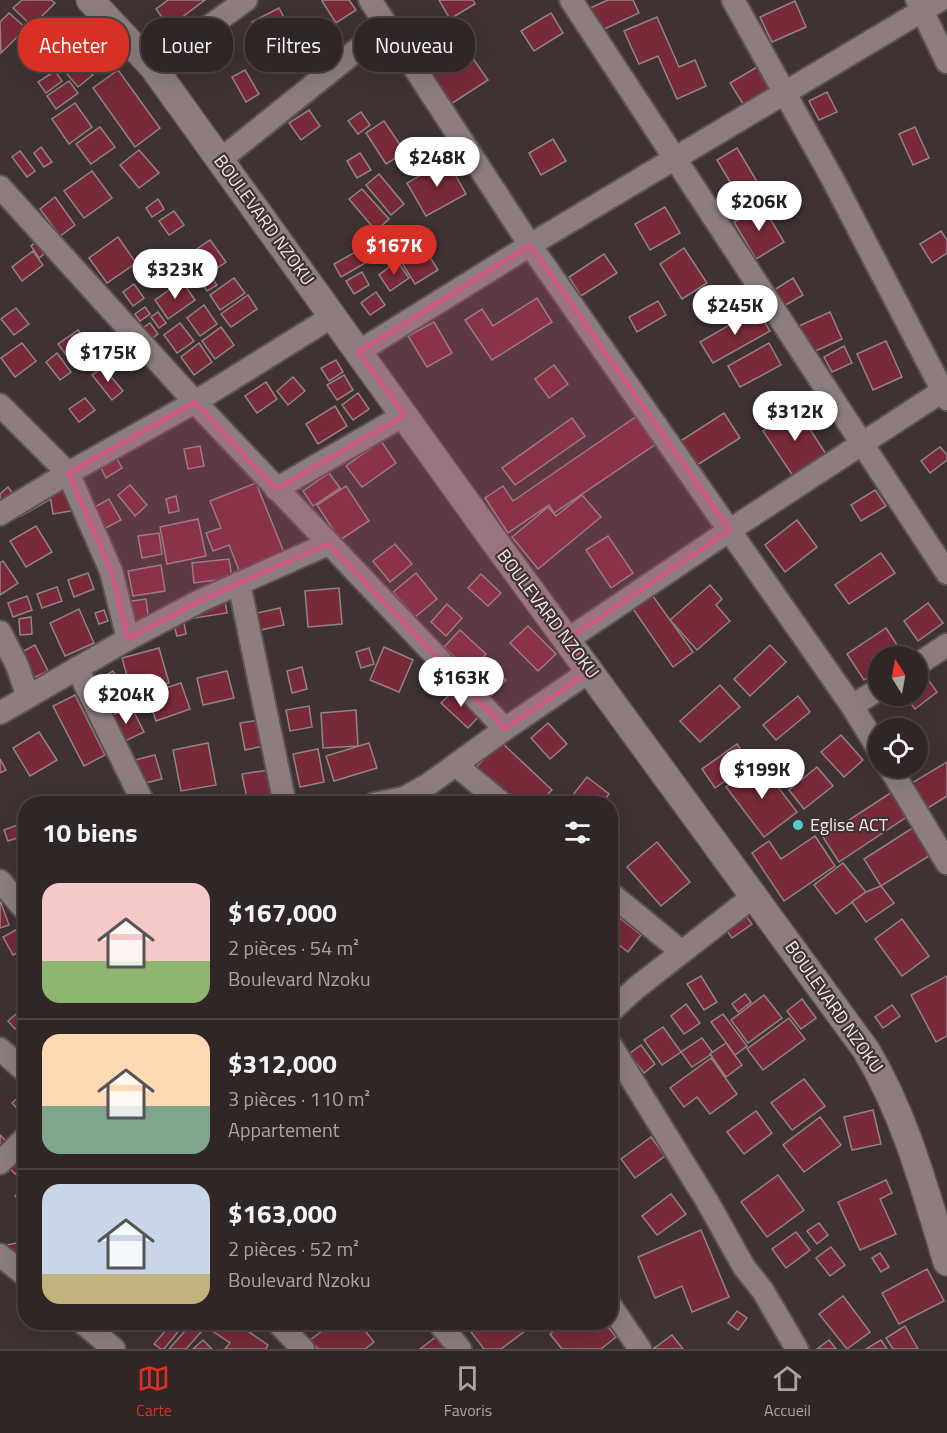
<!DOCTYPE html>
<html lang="fr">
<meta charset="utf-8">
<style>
body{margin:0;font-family:"Titillium Web",sans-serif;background:#3c3232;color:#f1f3f6;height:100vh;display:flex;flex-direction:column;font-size:22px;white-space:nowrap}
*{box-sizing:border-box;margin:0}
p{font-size:20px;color:#a8a5a7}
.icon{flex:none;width:33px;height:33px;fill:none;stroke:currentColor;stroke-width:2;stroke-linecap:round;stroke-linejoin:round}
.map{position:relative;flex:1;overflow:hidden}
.details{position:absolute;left:18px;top:796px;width:600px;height:534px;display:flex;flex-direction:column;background:#302626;border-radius:24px;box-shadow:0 6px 24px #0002,0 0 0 2px #4b4343}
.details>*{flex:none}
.top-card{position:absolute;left:18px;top:18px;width:600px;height:54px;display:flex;gap:12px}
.needle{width:39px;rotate:349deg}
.tools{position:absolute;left:868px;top:646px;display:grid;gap:12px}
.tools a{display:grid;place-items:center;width:60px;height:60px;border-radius:50%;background:#302626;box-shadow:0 6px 24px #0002,0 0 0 2px #4b4343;font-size:30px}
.price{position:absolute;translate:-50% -51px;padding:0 14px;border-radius:21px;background:#fff;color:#222;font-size:20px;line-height:39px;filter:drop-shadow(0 2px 3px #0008)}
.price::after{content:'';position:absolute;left:50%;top:36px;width:18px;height:14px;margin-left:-9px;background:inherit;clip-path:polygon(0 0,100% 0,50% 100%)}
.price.current{background:#d93025;color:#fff}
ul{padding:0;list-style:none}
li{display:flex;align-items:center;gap:18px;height:150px;padding:0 24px}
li+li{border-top:2px solid #4b4343}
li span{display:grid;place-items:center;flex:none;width:168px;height:120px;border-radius:18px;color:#555}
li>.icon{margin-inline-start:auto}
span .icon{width:72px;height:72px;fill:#fffc;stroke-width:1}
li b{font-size:26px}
h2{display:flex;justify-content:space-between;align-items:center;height:72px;padding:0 24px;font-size:26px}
.tag{padding:0 21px;border-radius:24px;background:#302626;box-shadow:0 6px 24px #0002,0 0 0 2px #4b4343;font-size:21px;line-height:54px}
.tag.current{background:#d93025;color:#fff}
.dock{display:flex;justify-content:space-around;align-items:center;height:84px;border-top:2px solid #4b4343;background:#302626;font-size:16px;color:#a8a5a7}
.dock a{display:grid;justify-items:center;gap:3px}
.dock .current{color:#d93025}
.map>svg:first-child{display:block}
.building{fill:#782a38;stroke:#938384;stroke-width:1.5}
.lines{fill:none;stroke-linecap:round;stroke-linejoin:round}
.minor-casing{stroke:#5c5051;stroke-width:26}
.tertiary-casing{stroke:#5c5051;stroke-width:30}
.minor{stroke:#8d7d7e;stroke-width:22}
.tertiary{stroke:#8d7d7e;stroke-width:27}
.marked{fill:#d15786;fill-opacity:0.2;stroke:#d15786;stroke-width:4.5;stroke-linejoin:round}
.poi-dot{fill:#53cdca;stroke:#403233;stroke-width:2}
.labels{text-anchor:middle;stroke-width:4.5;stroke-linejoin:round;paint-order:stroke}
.street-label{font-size:18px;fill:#f5ebec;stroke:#403233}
.poi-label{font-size:18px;fill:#f5ebec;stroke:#403233;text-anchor:start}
</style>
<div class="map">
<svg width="947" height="1349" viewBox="0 0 947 1349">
<rect width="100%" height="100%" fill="#403233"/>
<g class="building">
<path d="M22 0H51L55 3 32 26 13 8Z"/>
<path d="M168 0H205L169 27 156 9Z"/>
<path d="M323 0H349L356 10 336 23 322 1Z"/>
<path d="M439 0H473L475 4 450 19Z"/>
<path d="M608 0H633L639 13 598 32 588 9Z"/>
<path d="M795 1 806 27 772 42 760 17Z"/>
<path d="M279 8 291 31 263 44 252 22Z"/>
<path d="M9 13 26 28 1 53 0 22Z"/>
<path d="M551 13 563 33 534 51 521 31Z"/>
<path d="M657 17 679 67 695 60 706 86 677 99 658 56 639 64 624 31Z"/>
<path d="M326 19 338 36 313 54 301 37Z"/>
<path d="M213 30 222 44 209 54 199 39Z"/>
<path d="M465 47 488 80 451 104 429 71Z"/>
<path d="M82 62 93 75 78 87 67 74Z"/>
<path d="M757 67 770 88 743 104 730 83Z"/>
<path d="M118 70 160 128 135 147 93 88Z"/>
<path d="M245 70 259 94 246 102 232 77Z"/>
<path d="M55 71 62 81 46 93 38 82Z"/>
<path d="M69 81 78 93 56 109 47 96Z"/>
<path d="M827 92 837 112 819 120 809 101Z"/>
<path d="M75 103 92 127 69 144 52 119Z"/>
<path d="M309 110 320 126 301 140 289 123Z"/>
<path d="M361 112 370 125 358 134 348 121Z"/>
<path d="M384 121 405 152 386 164 366 133Z"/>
<path d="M100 127 115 147 91 164 76 144Z"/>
<path d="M915 127 929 158 913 165 899 134Z"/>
<path d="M553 139 566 161 541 175 529 153Z"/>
<path d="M41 147 52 162 44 167 34 153Z"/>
<path d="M737 148 759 185 739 197 717 160Z"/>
<path d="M139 150 159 173 139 188 120 165Z"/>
<path d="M20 151 35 171 27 177 12 157Z"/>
<path d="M360 153 371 170 357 178 347 161Z"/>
<path d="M447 160 466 194 426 216 407 183Z"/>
<path d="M92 171 112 198 84 218 64 191Z"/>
<path d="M379 174 404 204 391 215 366 185Z"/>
<path d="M362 189 389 219 376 231 349 199Z"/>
<path d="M55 197 75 225 60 236 40 209Z"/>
<path d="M158 199 164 209 152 217 146 208Z"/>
<path d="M762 205 784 242 756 259 734 222Z"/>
<path d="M665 207 680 233 650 250 635 224Z"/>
<path d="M174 211 184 225 169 235 159 221Z"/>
<path d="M941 231 947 240V253L932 263 920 244Z"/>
<path d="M118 237 136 263 107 283 89 258Z"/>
<path d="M210 240 226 262 198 281 182 259Z"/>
<path d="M420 241 438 270 415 284 397 255Z"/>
<path d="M36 242 44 254 39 258 31 246Z"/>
<path d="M684 248 707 283 682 299 660 264Z"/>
<path d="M359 250 367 262 341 277 334 264Z"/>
<path d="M33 251 43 265 22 281 12 267Z"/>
<path d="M604 254 617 273 581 296 569 277Z"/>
<path d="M397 261 409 278 390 291 379 275Z"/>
<path d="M362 272 369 285 354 294 346 281Z"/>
<path d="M212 278 217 285 207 291 202 284Z"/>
<path d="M234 278 245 293 220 310 210 295Z"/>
<path d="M793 278 803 295 784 306 774 290Z"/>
<path d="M182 281 195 300 168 319 155 300Z"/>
<path d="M134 284 144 298 133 306 123 292Z"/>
<path d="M376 292 385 305 370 315 361 303Z"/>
<path d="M248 295 257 309 231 327 221 314Z"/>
<path d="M537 298 552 322 492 360 465 320 482 309 493 326Z"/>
<path d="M658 301 666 315 637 332 629 317Z"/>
<path d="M204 305 217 324 200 336 187 318Z"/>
<path d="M145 307 150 314 140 321 135 314Z"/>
<path d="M16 308 29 324 14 335 1 319Z"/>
<path d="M757 309 770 331 713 363 700 342Z"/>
<path d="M158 312 166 323 159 328 151 317Z"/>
<path d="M830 312 842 339 811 353 799 326Z"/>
<path d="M434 322 452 353 427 367 408 336Z"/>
<path d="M150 323 158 334 151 339 143 328Z"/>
<path d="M180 323 194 341 177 353 164 335Z"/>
<path d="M221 327 234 345 215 359 202 341Z"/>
<path d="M78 330 89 346 70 360 58 344Z"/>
<path d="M886 341 902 377 873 390 857 354Z"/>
<path d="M22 343 36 361 15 377 1 358Z"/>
<path d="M199 343 212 362 194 375 181 357Z"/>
<path d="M769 343 781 365 740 387 728 366Z"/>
<path d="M844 346 852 363 832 372 824 357Z"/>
<path d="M57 353 71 372 60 380 46 362Z"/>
<path d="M336 360 343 372 329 381 321 368Z"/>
<path d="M554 365 568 384 549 398 535 379Z"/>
<path d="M103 367 123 391 112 400 92 375Z"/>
<path d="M344 375 353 390 337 400 327 385Z"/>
<path d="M293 377 305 391 288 405 277 391Z"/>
<path d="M266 382 277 399 257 413 245 396Z"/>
<path d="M358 393 369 409 353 420 342 405Z"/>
<path d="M85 398 95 410 79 422 69 409Z"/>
<path d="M335 406 347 426 318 444 306 424Z"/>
<path d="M796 408 826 454 793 476 763 431Z"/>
<path d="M724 413 740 438 694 467 679 442Z"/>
<path d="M637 416 656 444 554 513 549 505 508 533 485 498 503 486 513 501Z"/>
<path d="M572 418 585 436 515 485 502 468Z"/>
<path d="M381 441 396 463 362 487 346 466Z"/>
<path d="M200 446 204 466 188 469 184 449Z"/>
<path d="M940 447 947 455V460L930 473 921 461Z"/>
<path d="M116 457 122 468 106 478 100 466Z"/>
<path d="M329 473 340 488 313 506 303 491Z"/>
<path d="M256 483 285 555 240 573 229 545 213 551 206 533 221 528 210 501Z"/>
<path d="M130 485 147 505 135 516 118 495Z"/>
<path d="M66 486 71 511 53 514 49 489Z"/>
<path d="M346 486 369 521 340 540 317 505Z"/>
<path d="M8 487 14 495 0 506V494Z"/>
<path d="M875 490 886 506 861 521 851 505Z"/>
<path d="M45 492 49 500 21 516 16 509Z"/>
<path d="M582 495 601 517 538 569 512 537 548 507 556 516Z"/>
<path d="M176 496 179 511 169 513 166 499Z"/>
<path d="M109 499 121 520 104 529 93 508Z"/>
<path d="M198 519 206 556 167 564 160 527Z"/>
<path d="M797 520 817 547 785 572 765 545Z"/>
<path d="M36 526 52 552 26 567 10 541Z"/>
<path d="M159 533 162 554 142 558 138 536Z"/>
<path d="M608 536 633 573 611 588 586 550Z"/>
<path d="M395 544 412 564 390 582 373 561Z"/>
<path d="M881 553 895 573 849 604 835 585Z"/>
<path d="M229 559 232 578 194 583 192 563Z"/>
<path d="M3 561 18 583 0 595V563Z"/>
<path d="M161 565 165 591 133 596 128 571Z"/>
<path d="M88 573 94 589 74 597 68 580Z"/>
<path d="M416 573 437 599 415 617 393 592Z"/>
<path d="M481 574 501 593 488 606 468 588Z"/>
<path d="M710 585 722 599 716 605 730 621 697 650 670 620Z"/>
<path d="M57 587 62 601 42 608 37 594Z"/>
<path d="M339 588 342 624 308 627 305 591Z"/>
<path d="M650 592 693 652 673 667 631 606Z"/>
<path d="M27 596 32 610 13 617 8 603Z"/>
<path d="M146 599 149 623 129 626 126 602Z"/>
<path d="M225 601 227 613 195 618 193 606Z"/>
<path d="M928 603 943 623 918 641 904 621Z"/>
<path d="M447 604 462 618 446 636 431 622Z"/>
<path d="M280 608 284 625 256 631 253 614Z"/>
<path d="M79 609 94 643 65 656 50 623Z"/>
<path d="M104 610 108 621 99 624 95 613Z"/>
<path d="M31 617 32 634 20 635 19 619Z"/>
<path d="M184 623 186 634 177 636 174 625Z"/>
<path d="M528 626 556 654 538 671 510 643Z"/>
<path d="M886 628 903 654 899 657H879V670L864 680 847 654Z"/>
<path d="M460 630 486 654 470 671 444 647Z"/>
<path d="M35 645 48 671 31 679 18 654Z"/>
<path d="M770 645 786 662 750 696 734 679Z"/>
<path d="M384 647 413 660 399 692 370 680Z"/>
<path d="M159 648 169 683 132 693 122 658Z"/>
<path d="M369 648 374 664 361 668 356 652Z"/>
<path d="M485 660 506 680 490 697 469 677Z"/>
<path d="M302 667 307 689 292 693 287 671Z"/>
<path d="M113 671 126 694 104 707 91 684Z"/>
<path d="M227 671 234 698 203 705 197 678Z"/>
<path d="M922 671 937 692 915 709 905 696H918V674Z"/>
<path d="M181 683 190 709 156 721 147 694Z"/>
<path d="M720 685 740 707 700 742 680 721Z"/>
<path d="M455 689 481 714 468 728 441 703Z"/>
<path d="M75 695 105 755 84 766 53 706Z"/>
<path d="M798 696 810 712 776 740 763 725Z"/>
<path d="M131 706 144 732 121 743 109 717Z"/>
<path d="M309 706 312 727 290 731 286 710Z"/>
<path d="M356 710 358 746 323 748 321 713Z"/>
<path d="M259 720 264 746 245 750 240 723Z"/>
<path d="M548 723 567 744 550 759 531 738Z"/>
<path d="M39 732 57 760 30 776 13 748Z"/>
<path d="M841 735 863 760 844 777 821 752Z"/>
<path d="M501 742 552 790 538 804H513L475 768Z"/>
<path d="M208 743 216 785 181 791 173 750Z"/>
<path d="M369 743 377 768 334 781 326 756Z"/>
<path d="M737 744 750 763 715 788 702 769Z"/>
<path d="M318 749 324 782 300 787 293 754Z"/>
<path d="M155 755 162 779 141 784 135 760Z"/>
<path d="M0 759 6 770 0 773Z"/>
<path d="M759 762 797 812 764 837 726 787Z"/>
<path d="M947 762V796L928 808 912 783Z"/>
<path d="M817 767 833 786 804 809 789 790Z"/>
<path d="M268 770 274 800 248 804 242 774Z"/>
<path d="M587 777 609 794 602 804H572L568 801Z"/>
<path d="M895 790 911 814 839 862 823 837Z"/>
<path d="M106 797 107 804H77Z"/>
<path d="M26 822V835L8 841 4 830Z"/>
<path d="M914 827 932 854 881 886 864 859Z"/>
<path d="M815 836 835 866 784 901 752 853 769 841 781 859Z"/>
<path d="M657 842 690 882 661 906 627 867Z"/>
<path d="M843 863 866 892 836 914 814 885Z"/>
<path d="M881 886 894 903 866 922 852 902 866 892Z"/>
<path d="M0 900 9 925 0 928Z"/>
<path d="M742 910 752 924 732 938 723 925Z"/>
<path d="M616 915 641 935 628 952 610 938V921Z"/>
<path d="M902 919 929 956 902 976 875 939Z"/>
<path d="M23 926 26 930V948L13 955 3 937Z"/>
<path d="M610 958 619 968 610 975Z"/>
<path d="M26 971V989L17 977Z"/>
<path d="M701 976 717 1002 704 1010 687 984Z"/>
<path d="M947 976V1036L936 1042 911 995Z"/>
<path d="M745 994 751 1002 738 1012 732 1004Z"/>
<path d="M764 995 782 1018 748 1043 731 1020Z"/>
<path d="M802 999 816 1018 801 1029 787 1011Z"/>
<path d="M686 1004 700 1023 684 1034 671 1016Z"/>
<path d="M892 1005 900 1016 883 1028 875 1017Z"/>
<path d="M22 1009 26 1013V1020L15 1029 8 1021Z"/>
<path d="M723 1014 747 1046 735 1055 711 1022Z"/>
<path d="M789 1018 805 1039 763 1070 747 1049Z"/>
<path d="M663 1027 681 1052 662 1065 644 1040Z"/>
<path d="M702 1038 713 1053 692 1067 681 1052Z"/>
<path d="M726 1043 742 1065 726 1077 710 1054Z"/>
<path d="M641 1045 655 1064 644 1073 629 1054Z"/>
<path d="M711 1058 737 1094 710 1114 697 1097 684 1107 670 1088Z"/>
<path d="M804 1079 825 1106 792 1130 771 1103Z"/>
<path d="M23 1093 26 1097 25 1117 12 1103Z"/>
<path d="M873 1110 881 1144 852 1150 844 1117Z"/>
<path d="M756 1111 772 1133 744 1154 727 1132Z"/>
<path d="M820 1117 841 1145 804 1172 783 1145Z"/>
<path d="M0 1135 11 1146 0 1157Z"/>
<path d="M651 1137 665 1156 635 1178 621 1159Z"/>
<path d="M26 1150V1165L15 1174 7 1165Z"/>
<path d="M778 1175 804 1210 767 1237 741 1202Z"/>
<path d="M886 1180 892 1193 880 1199 896 1234 860 1250 838 1202Z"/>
<path d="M26 1186V1203L24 1205 15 1196Z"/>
<path d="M671 1194 686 1214 657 1235 642 1216Z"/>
<path d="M610 1204 617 1212 610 1217Z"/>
<path d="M819 1223 828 1235 817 1244 807 1231Z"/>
<path d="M701 1230 729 1297 692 1312 682 1286 655 1298 638 1257Z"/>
<path d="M796 1232 810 1250 786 1268 772 1249Z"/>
<path d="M26 1241V1251L5 1256 2 1246Z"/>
<path d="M831 1247 845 1265 830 1276 816 1258Z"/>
<path d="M880 1253 889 1267 881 1272 872 1258Z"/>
<path d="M927 1269 944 1301 899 1324 882 1293Z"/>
<path d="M843 1296 870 1332 847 1349 819 1314Z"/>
<path d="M737 1311 747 1318 738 1330 728 1323Z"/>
<path d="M102 1323H121L112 1333Z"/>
<path d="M172 1323H175L181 1328 164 1349H161L154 1344Z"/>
<path d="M192 1323H209L186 1349H169Z"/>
<path d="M215 1323H236L268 1345 266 1349H225L230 1343 211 1330Z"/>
<path d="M333 1323H359L374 1342 365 1349H318L310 1340Z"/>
<path d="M483 1323H526L529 1328 501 1349H484L471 1332Z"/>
<path d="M564 1323H605L616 1337 601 1349H562L550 1334Z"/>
<path d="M905 1326 918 1349H893L886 1338Z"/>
<path d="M672 1335 683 1349H653Z"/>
<path d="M437 1336 447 1349H420Z"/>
<path d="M203 1340 212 1349H193Z"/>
<path d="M829 1340 836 1349H817Z"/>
<path d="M881 1340 887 1349H866Z"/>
</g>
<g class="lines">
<g class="minor-casing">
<g id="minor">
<path d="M370 0 530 245 852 706 879 750"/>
<path d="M571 0 947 573"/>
<path d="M733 0 832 178 947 399"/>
<path d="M917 0 947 62"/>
<path d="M153 67 246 0"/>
<path d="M220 160 387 26"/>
<path d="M0 187 195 402 505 729"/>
<path d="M358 352 530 245 940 0"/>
<path d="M0 405 68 473 111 571 128 639"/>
<path d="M276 489 404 415"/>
<path d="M0 514 68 473 195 402 333 316"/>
<path d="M239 583 285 804"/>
<path d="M0 632 17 665 28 697"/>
<path d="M567 640 730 530 947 388"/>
<path d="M918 664 947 645"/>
<path d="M77 668 144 804"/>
<path d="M852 706 879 689"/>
<path d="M0 713 128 639 202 600 328 544"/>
<path d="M457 766 503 804"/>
<path d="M890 768 947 863"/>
<path d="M374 804 404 798 429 784 505 729 590 671"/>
<path d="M0 881 26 911"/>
<path d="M610 893 682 952"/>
<path d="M610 1012 636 988 755 895"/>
<path d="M610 1044 707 1201 744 1267 763 1291 797 1349"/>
<path d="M0 1049 26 1072"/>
<path d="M0 1163 26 1137"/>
<path d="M0 1255 26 1276"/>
<path d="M610 1305 640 1349"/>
<path d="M83 1323 114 1349"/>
<path d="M278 1323 303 1349"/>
<path d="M439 1323 460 1349"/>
</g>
</g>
<g class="tertiary-casing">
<path id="tertiary" d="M90 0 153 67 495 542 866 1050C906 1117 924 1187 947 1262"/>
</g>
<use href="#minor" class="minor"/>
<use href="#tertiary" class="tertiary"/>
</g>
<path class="marked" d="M530 245 730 530 567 640 590 671 505 729 328 544 202 600 128 639 111 571 68 473 195 402 276 489 404 415 358 352Z"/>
<circle class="poi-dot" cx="798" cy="825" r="6"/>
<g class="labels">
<g class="street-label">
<text transform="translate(264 220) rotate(54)" y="6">BOULEVARD NZOKU</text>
<text transform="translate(548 614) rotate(53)" y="6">BOULEVARD NZOKU</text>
<text transform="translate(834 1007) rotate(55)" y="6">BOULEVARD NZOKU</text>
</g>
<g class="poi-label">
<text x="810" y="831">Eglise ACT</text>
</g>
</g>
</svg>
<div class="tools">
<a><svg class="needle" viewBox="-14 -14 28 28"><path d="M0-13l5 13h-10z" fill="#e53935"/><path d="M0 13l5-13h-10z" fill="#a8a5a7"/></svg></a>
<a><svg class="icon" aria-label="locate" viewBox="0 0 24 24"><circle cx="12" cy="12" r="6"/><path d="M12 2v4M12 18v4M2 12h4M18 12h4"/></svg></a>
</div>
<b class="price" style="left:437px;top:188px">$248K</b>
<b class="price" style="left:759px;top:232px">$206K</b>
<b class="price current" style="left:394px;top:276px">$167K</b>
<b class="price" style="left:175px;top:300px">$323K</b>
<b class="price" style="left:735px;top:336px">$245K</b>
<b class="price" style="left:108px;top:383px">$175K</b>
<b class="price" style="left:795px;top:442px">$312K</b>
<b class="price" style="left:461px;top:708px">$163K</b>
<b class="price" style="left:126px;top:725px">$204K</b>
<b class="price" style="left:762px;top:800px">$199K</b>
<div class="top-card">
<a class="tag current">Acheter</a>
<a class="tag">Louer</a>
<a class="tag">Filtres</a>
<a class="tag">Nouveau</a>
</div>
<section class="details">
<h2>10 biens<svg class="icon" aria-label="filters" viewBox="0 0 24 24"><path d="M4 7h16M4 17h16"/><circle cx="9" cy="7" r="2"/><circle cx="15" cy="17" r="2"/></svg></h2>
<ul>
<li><span style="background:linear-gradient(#f6c9c9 65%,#8fb573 0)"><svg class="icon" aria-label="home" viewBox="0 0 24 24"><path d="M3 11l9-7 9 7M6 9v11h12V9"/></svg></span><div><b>$167,000</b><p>2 pièces · 54 m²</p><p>Boulevard Nzoku</p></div></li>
<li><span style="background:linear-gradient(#ffd9b3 60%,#7fa58c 0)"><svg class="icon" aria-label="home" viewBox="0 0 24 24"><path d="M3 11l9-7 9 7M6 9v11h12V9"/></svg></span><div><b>$312,000</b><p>3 pièces · 110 m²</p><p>Appartement</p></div></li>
<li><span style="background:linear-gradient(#c9d6e8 75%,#c2b280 0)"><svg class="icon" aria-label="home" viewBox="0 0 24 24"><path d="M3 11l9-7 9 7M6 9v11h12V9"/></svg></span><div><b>$163,000</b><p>2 pièces · 52 m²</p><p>Boulevard Nzoku</p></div></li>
</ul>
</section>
</div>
<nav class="dock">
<a class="current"><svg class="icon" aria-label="map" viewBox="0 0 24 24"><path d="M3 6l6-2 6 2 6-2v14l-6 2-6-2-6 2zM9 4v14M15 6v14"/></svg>Carte</a>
<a><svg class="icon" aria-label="saved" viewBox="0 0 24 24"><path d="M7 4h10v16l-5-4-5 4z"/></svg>Favoris</a>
<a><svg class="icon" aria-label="home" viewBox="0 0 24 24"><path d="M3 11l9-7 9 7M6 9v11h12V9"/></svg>Accueil</a>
</nav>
